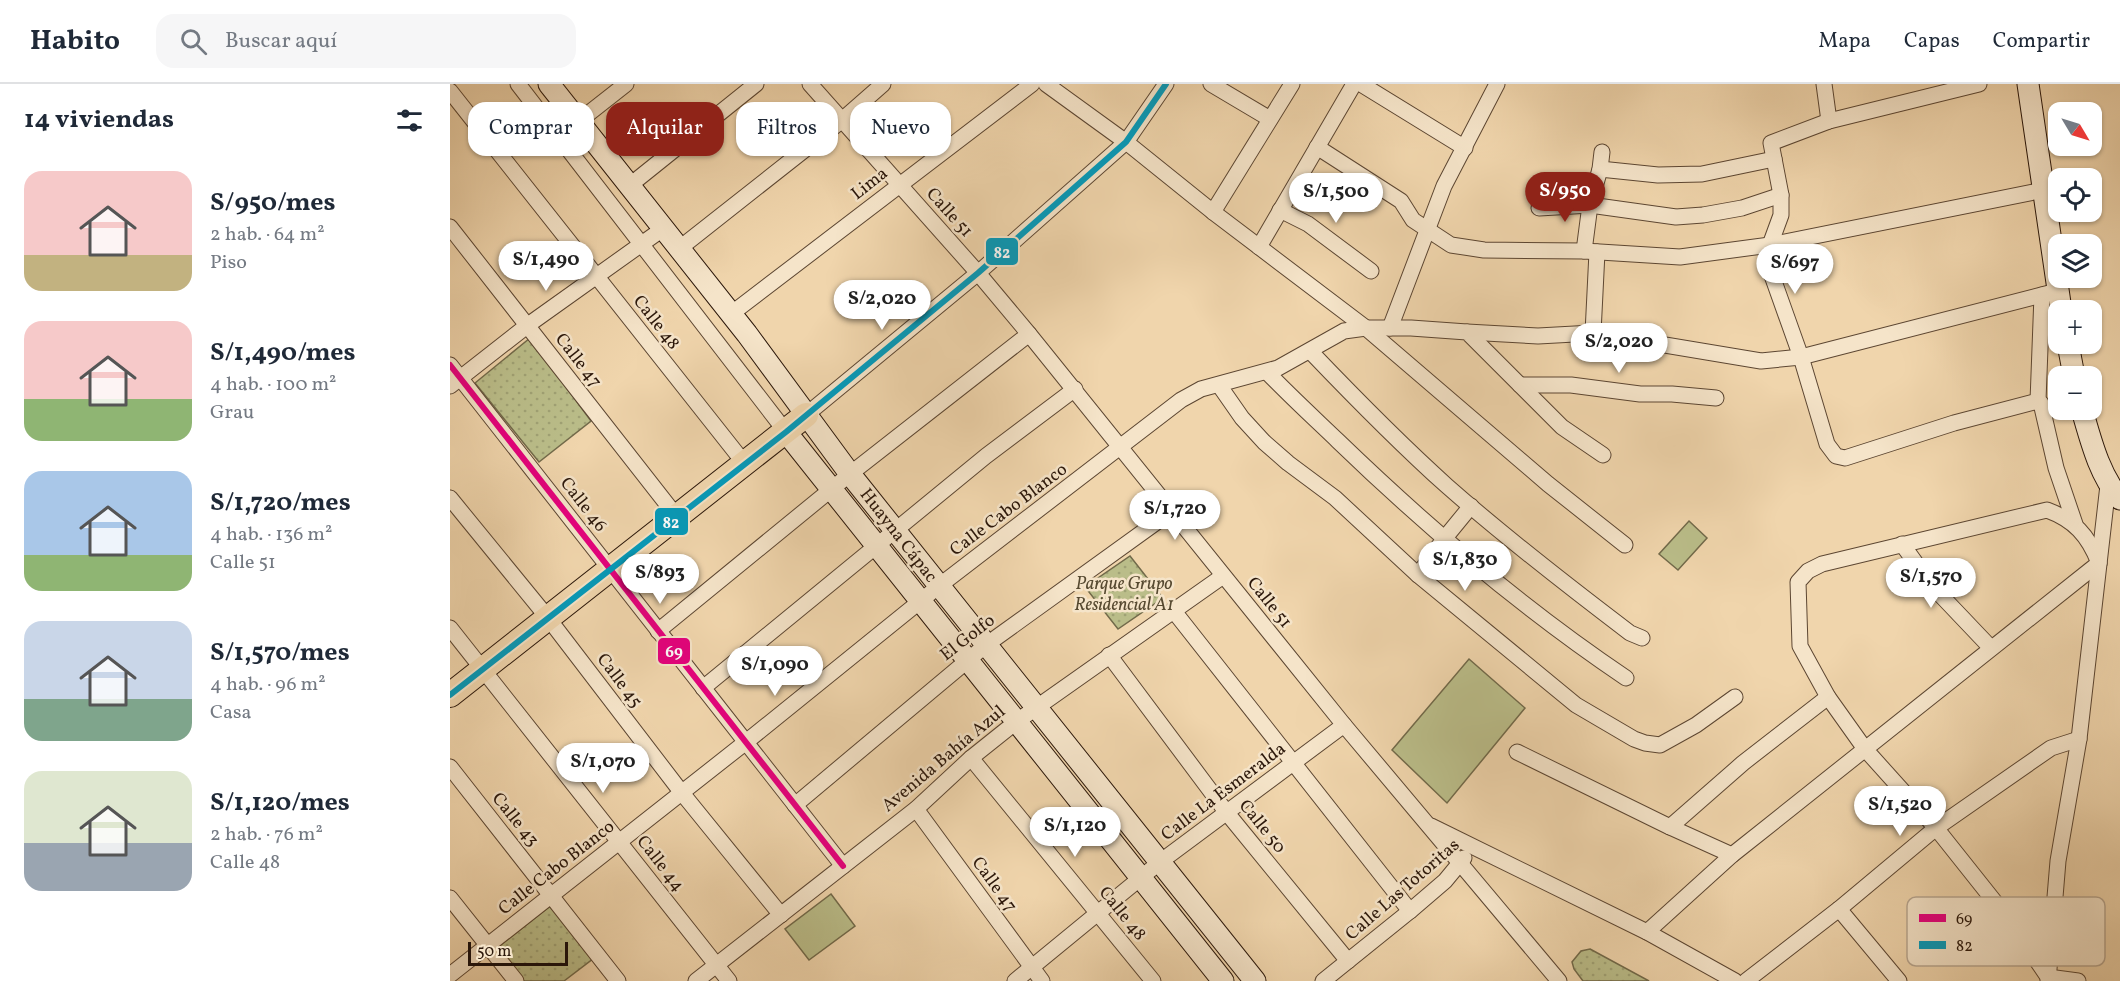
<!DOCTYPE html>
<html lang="es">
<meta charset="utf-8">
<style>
body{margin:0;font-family:Vollkorn,serif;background:#f6f6f7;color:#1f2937;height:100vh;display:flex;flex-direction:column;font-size:22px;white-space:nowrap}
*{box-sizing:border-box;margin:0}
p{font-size:20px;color:#747a83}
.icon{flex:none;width:33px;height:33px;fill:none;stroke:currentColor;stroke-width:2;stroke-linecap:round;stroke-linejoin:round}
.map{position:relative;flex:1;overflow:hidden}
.sheet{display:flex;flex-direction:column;background:#fff;width:450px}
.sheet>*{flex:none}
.banner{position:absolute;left:18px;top:18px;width:570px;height:54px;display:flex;gap:12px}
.needle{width:39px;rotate:128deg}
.buttons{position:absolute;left:1598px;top:18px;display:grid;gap:12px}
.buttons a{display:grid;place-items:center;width:54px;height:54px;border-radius:12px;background:#fff;box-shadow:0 2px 4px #0004;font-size:30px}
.scale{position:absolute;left:18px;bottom:15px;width:100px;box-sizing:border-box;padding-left:6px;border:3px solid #2b170a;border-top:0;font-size:16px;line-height:21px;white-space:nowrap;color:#2b170a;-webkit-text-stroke:4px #f5e4c9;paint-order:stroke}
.price{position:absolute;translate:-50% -51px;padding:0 14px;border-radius:21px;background:#fff;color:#222;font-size:20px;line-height:39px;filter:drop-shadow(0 2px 3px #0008)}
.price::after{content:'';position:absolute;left:50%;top:36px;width:18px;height:14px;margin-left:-9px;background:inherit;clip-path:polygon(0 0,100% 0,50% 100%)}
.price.current{background:#8f2418;color:#fff}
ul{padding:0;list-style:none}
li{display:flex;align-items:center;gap:18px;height:150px;padding:0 24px}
li span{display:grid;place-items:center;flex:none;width:168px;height:120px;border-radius:18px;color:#555}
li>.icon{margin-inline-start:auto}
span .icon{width:72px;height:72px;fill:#fffc;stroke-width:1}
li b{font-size:26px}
h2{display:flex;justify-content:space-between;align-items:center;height:72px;padding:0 24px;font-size:26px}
.tag{padding:0 21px;border-radius:18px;background:#fff;box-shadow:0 2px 4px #0004;font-size:21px;line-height:54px}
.tag.current{background:#8f2418;color:#fff}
header{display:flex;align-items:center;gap:36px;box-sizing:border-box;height:84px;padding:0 30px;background:#fff;border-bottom:2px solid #e0e1e3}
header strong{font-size:28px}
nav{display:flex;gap:33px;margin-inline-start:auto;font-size:21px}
.search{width:420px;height:54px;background:#f6f6f7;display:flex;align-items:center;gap:15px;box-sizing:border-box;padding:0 21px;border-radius:18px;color:#747a83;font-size:22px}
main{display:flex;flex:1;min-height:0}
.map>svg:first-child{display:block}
.park{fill:url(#park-dots);stroke:#726a4a;stroke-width:1.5}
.pitch{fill:#babd89;stroke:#726a4a;stroke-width:1.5}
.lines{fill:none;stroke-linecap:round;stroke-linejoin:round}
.street-casing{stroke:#5c4632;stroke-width:17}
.secondary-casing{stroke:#2b170a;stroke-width:23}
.primary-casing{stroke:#2b170a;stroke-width:26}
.street{stroke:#f5e4c9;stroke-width:15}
.secondary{stroke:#f5e4c9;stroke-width:21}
.primary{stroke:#f0d5ac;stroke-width:24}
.bus-1-casing{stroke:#f5e4c9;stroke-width:10}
.bus-2-casing{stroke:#f5e4c9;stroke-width:10}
.bus-1{stroke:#e5007d;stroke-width:6}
.bus-2{stroke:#049aba;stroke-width:6}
.labels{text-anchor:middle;stroke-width:5;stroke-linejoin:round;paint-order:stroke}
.street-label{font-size:18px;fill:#2b170a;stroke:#f5e4c9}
.park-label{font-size:18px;font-style:italic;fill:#564930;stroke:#f5e4c9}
.key{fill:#f5e4c9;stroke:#b8a690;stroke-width:1.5}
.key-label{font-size:16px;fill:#2b170a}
.line-badge{stroke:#f5e4c9;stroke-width:2}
.badge-label{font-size:16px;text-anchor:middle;font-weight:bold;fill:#fff}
</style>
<header>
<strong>Habito</strong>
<div class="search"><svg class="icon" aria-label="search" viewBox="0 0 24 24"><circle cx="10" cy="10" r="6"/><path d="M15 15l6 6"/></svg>Buscar aquí</div>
<nav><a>Mapa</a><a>Capas</a><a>Compartir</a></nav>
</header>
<main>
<section class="sheet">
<h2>14 viviendas<svg class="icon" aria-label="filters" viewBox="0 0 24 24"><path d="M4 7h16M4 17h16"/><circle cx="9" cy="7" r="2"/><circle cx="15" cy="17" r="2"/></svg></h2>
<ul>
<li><span style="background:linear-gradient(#f6c9c9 70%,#c2b280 0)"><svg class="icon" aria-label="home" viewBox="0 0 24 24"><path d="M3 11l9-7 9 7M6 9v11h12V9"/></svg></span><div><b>S/950/mes</b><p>2 hab. · 64 m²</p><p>Piso</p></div></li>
<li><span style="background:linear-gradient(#f6c9c9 65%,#8fb573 0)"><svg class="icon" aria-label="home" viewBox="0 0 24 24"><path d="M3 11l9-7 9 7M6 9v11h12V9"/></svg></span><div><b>S/1,490/mes</b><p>4 hab. · 100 m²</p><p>Grau</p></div></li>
<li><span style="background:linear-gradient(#a9c7e8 70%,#8fb573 0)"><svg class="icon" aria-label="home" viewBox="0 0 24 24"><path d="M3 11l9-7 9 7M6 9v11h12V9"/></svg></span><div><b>S/1,720/mes</b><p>4 hab. · 136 m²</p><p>Calle 51</p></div></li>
<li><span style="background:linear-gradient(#c9d6e8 65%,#7fa58c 0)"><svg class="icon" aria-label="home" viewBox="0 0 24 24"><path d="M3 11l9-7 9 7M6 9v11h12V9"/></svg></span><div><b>S/1,570/mes</b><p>4 hab. · 96 m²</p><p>Casa</p></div></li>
<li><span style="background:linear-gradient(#dfe7d0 60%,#9aa5b1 0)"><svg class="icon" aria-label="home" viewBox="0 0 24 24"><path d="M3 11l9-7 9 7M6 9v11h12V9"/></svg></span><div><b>S/1,120/mes</b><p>2 hab. · 76 m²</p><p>Calle 48</p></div></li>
</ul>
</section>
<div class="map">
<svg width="1670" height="897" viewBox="0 0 1670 897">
<defs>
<pattern id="park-dots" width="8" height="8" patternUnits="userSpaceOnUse" patternTransform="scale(1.5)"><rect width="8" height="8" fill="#babd89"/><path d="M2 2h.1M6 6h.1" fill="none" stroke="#a0a275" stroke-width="1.8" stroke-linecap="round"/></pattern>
</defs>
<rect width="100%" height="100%" fill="#f0d5ac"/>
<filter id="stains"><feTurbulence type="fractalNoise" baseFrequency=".00333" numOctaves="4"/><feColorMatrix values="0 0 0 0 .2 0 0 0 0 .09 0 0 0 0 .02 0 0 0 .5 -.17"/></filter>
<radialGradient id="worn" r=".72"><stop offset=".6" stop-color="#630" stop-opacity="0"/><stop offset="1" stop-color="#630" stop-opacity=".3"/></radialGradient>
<g class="park">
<path d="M80 254 141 337 89 378 25 299Z"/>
<path d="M680 472 713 514 668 545 635 503Z"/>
<path d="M103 820 144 874 114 897H73L47 864Z"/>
<path d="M1140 865 1199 897H1133L1124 885 1122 878 1131 867Z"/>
</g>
<g class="pitch">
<path d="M1239 437 1257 454 1228 486 1209 470Z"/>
<path d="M1019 575 1075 624 997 719 942 666Z"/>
<path d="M381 810 405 842 359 876 335 845Z"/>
</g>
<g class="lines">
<g class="street-casing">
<g id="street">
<path d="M68 0 336 348"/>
<path d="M360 0 528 189 579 250 894 641 1109 897"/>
<path d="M596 0 676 58 763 128 916 244 1098 400 1175 461"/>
<path d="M761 0 820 35"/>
<path d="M911 0 1015 64"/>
<path d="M1374 0 1379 37"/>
<path d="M1529 0 1379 37 1321 59 1331 111V131L1320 161V186L1351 273 1377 360 1386 372 1395 374 1504 339 1588 317 1591 319 1606 384 1625 440"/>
<path d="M0 7 295 380"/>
<path d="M129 37 176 0"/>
<path d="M867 63 951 117 963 136 1001 161 1034 166 1134 167 1230 173 1320 161 1594 106"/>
<path d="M1150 85 1208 91 1252 90 1324 75"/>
<path d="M179 102 306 0"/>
<path d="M1089 124 1140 121 1226 133 1253 131 1292 124 1331 111"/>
<path d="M830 126 858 140 921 187"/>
<path d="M763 128 842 0"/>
<path d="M0 143 227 433"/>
<path d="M809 163 904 0"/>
<path d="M230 164 391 37 433 0"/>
<path d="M1134 167 1140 121 1150 85 1152 68"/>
<path d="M281 230 582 0"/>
<path d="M940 244 994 102 1047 0"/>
<path d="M1017 248 1088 252 1143 249 1311 277 1351 273 1607 207"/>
<path d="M1143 249 1147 168"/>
<path d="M860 267C904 313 949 359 997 402 1056 454 1118 502 1180 549L1192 554"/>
<path d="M0 281 393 782"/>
<path d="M817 288C840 312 864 334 888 357 978 444 1072 524 1176 594"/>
<path d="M769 301 792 334 814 358 838 379 885 414 968 491 1126 621 1184 655 1195 659 1210 661 1246 641 1285 613"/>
<path d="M1070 301H1121L1190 310H1222L1266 314"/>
<path d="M0 302 78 241 214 144"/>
<path d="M1588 317 1592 211"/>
<path d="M356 331 528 189 676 58 716 0"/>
<path d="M0 414 98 534 232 709 331 831"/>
<path d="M1452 460 1483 503 1541 564"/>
<path d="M968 491 994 455 1021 422"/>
<path d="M723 526 960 827"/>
<path d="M0 544 279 897"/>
<path d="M208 547 400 390 579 250"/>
<path d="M659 571 777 729 898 877"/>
<path d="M253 604 536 372 625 305"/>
<path d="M1067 668 1220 743 1282 771"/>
<path d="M521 674 703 897"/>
<path d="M0 683 168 897"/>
<path d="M345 721 536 561 722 427"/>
<path d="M466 725 592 897"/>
<path d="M981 742 1197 848 1285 897"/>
<path d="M1220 743 1293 679 1378 613"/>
<path d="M0 814 66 897"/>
<path d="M1389 825 1449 897"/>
<path d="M1197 848 1282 771 1649 479C1638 451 1624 436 1597 426L1372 480 1358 487 1348 498 1350 562 1378 613 1415 665 1486 744 1560 837 1598 893 1628 897"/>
<path d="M0 891 296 658 489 502 731 316 751 305 828 284 894 247 916 244H961L1017 248 1112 343 1153 371"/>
<path d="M246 897 466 725 521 674 566 638 773 492"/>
<path d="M565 897 710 778 894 641"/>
<path d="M873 897 960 827 995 797 1014 774"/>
<path d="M1296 897 1389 825 1486 744 1601 664 1629 655"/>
<path d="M1598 897 1608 777 1629 655 1658 401"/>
</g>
</g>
<g class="secondary-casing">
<g id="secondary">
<path d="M99 0 297 250 400 390 805 897"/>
<path d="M1578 0 1611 226"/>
<path d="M1618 260 1624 292"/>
<path d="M1632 326C1641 357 1649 390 1670 415"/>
<path d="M336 348 773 897"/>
</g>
</g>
<g class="primary-casing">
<path id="primary" d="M0 611 356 331"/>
</g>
<use href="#street" class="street"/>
<use href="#secondary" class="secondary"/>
<use href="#primary" class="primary"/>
<g class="bus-1-casing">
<path id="bus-1" d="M0 281 393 782"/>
</g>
<g class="bus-2-casing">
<path id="bus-2" d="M0 611 336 348 528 189 676 58 716 0"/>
</g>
<use href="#bus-1" class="bus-1"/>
<use href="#bus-2" class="bus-2"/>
</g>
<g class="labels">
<g class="street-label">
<text transform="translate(419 99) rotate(-38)" y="6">Lima</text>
<text transform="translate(500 128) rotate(48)" y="6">Calle 51</text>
<text transform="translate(207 238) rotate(52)" y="6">Calle 48</text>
<text transform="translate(129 276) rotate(52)" y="6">Calle 47</text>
<text transform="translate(134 420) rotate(52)" y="6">Calle 46</text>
<text transform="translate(558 425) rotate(-37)" y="6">Calle Cabo Blanco</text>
<text transform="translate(449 451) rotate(52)" y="6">Huayna Cápac</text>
<text transform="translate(820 518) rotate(51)" y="6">Calle 51</text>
<text transform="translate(517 553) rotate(-38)" y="6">El Golfo</text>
<text transform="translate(170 596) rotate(53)" y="6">Calle 45</text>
<text transform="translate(493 674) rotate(-40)" y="6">Avenida Bahía Azul</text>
<text transform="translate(773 707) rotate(-37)" y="6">Calle La Esmeralda</text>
<text transform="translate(66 735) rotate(51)" y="6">Calle 43</text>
<text transform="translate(813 742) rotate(51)" y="6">Calle 50</text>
<text transform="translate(211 779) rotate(52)" y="6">Calle 44</text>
<text transform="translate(106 783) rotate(-38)" y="6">Calle Cabo Blanco</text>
<text transform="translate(545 800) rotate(54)" y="6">Calle 47</text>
<text transform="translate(952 805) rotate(-41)" y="6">Calle Las Totoritas</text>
<text transform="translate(673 829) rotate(51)" y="6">Calle 48</text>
</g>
<g class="park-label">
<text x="674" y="505">Parque Grupo<tspan x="674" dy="21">Residencial A1</tspan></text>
</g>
</g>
<rect x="1457" y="813" width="198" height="69" rx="9" class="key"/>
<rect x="1469" y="830" width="27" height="8" fill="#e5007d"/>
<rect x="1469" y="857" width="27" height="8" fill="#049aba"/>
<g class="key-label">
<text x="1506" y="840">69</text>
<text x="1506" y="867">82</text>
</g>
<g class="line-badge">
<rect x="535" y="153" width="34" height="29" rx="6" fill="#049aba"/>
<rect x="204" y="423" width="35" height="29" rx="6" fill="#049aba"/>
<rect x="207" y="553" width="34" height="28" rx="6" fill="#e5007d"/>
</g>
<g class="badge-label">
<text x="552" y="174">82</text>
<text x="221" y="444">82</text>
<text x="224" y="573">69</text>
</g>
<rect width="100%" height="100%" filter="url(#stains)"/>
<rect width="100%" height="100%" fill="url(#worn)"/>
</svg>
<div class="buttons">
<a><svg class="needle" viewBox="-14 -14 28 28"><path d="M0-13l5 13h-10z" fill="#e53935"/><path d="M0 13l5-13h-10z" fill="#747a83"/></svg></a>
<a><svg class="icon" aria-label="locate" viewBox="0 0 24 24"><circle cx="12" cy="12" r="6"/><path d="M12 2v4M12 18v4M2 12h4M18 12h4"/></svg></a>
<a><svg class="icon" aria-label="layers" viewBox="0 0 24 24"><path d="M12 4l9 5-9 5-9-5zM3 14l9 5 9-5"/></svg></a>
<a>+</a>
<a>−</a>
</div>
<div class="scale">50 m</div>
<b class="price current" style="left:1115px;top:139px">S/950</b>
<b class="price" style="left:886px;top:140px">S/1,500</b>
<b class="price" style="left:96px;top:208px">S/1,490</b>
<b class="price" style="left:1345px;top:211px">S/697</b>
<b class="price" style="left:432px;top:247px">S/2,020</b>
<b class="price" style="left:1169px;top:290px">S/2,020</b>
<b class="price" style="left:725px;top:457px">S/1,720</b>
<b class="price" style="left:1015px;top:508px">S/1,830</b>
<b class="price" style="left:210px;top:521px">S/893</b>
<b class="price" style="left:1481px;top:525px">S/1,570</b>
<b class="price" style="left:325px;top:613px">S/1,090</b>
<b class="price" style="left:153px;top:710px">S/1,070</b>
<b class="price" style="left:1450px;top:753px">S/1,520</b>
<b class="price" style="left:625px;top:774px">S/1,120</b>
<div class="banner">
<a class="tag">Comprar</a>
<a class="tag current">Alquilar</a>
<a class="tag">Filtros</a>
<a class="tag">Nuevo</a>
</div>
</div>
</main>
